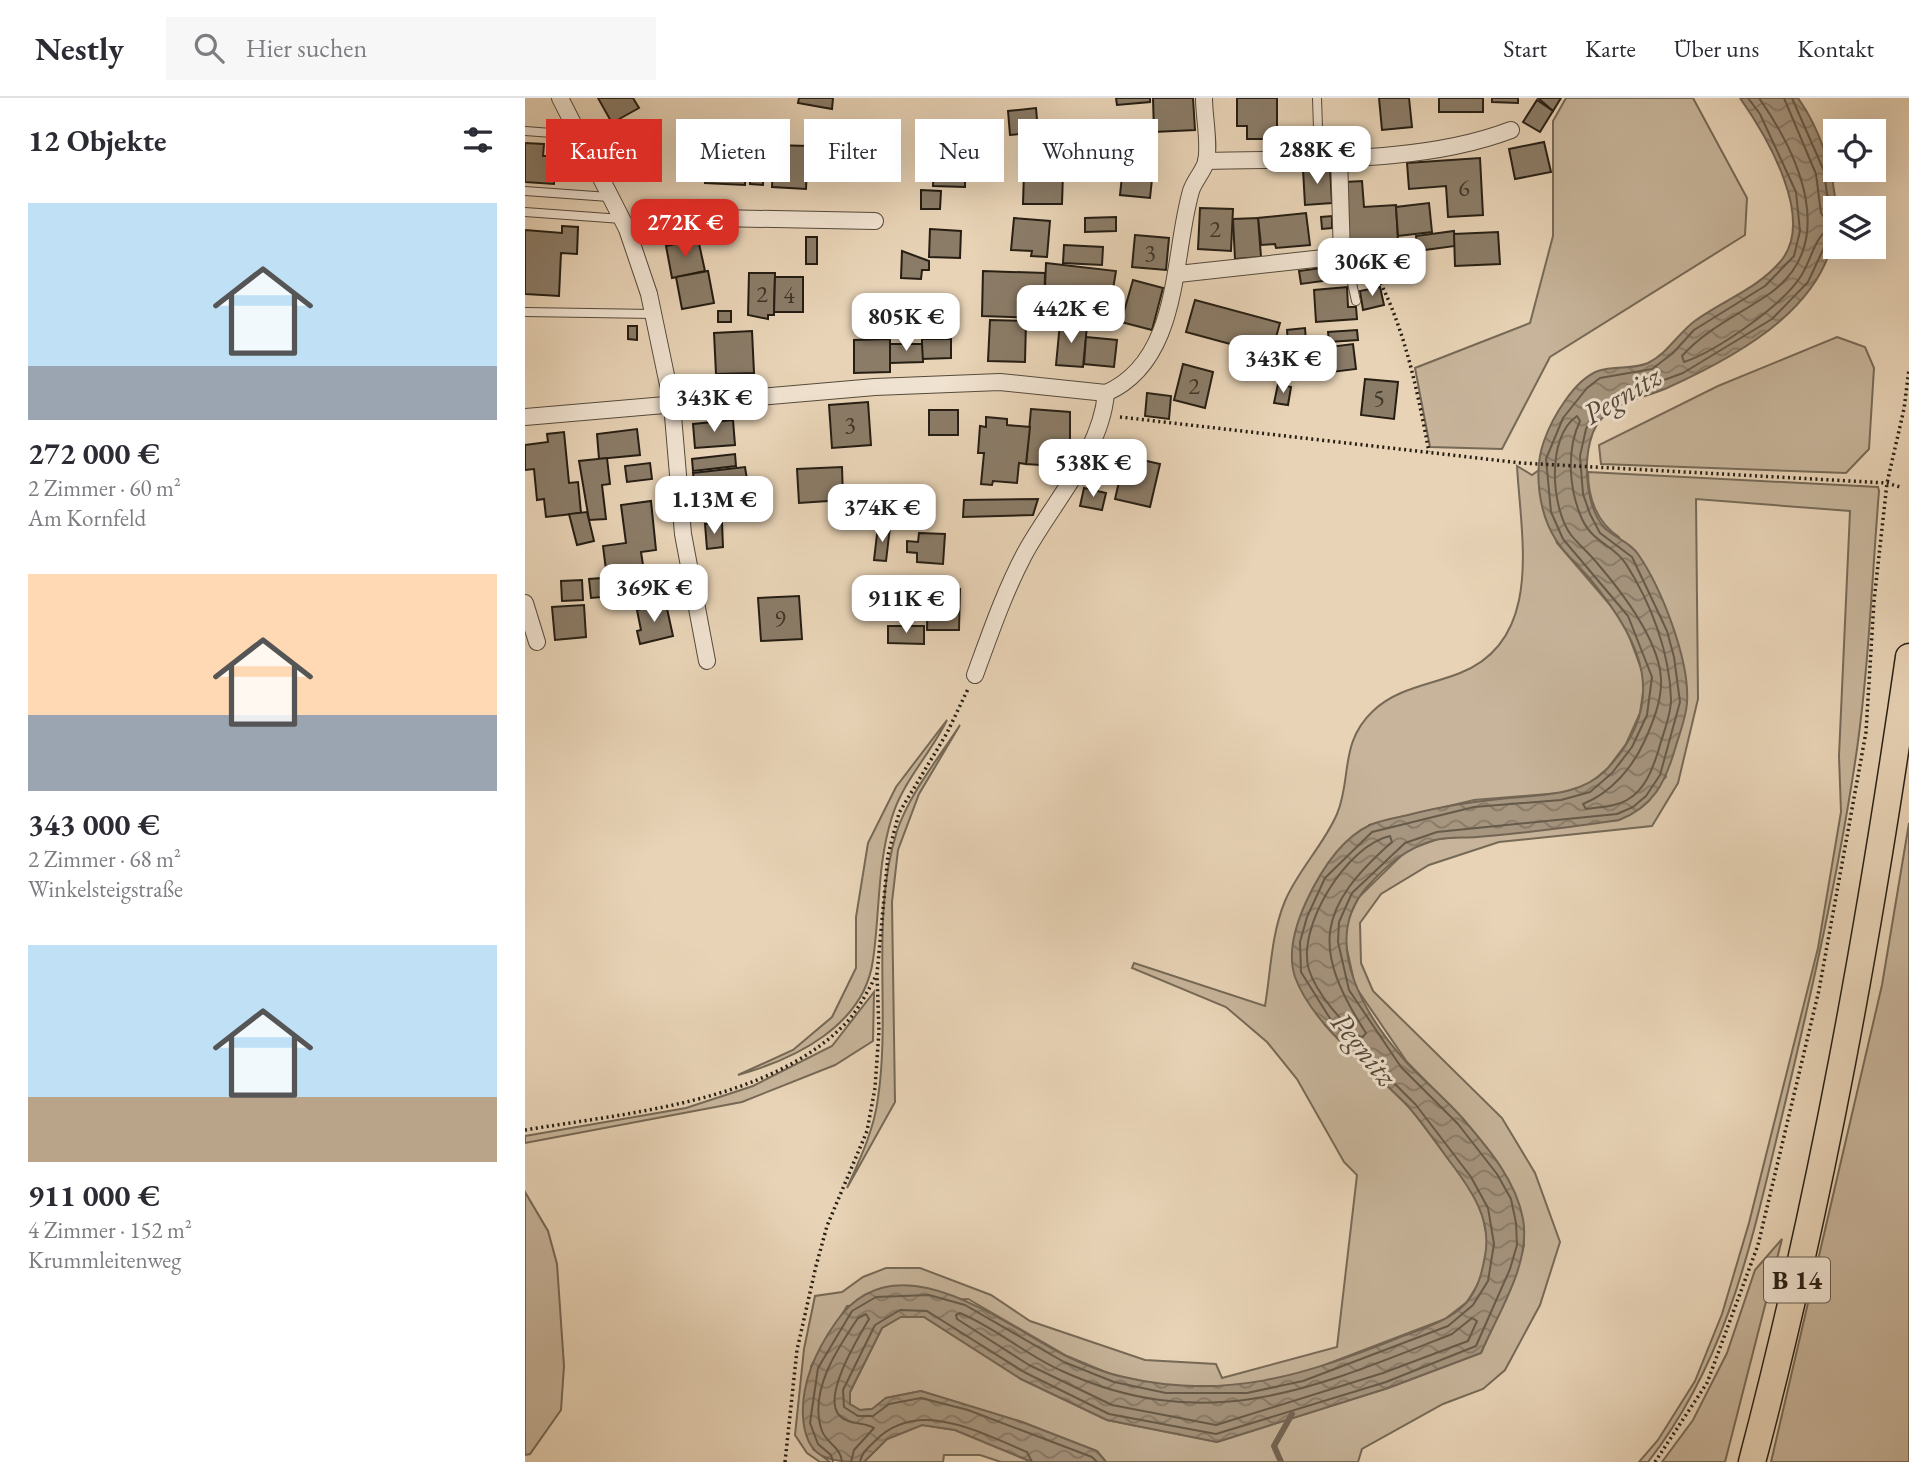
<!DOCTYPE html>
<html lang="de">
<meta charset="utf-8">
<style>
body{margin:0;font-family:"EB Garamond",serif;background:#f7f7f7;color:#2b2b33;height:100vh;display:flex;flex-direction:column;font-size:26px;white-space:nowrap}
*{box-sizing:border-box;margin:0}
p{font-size:23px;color:#7c7c81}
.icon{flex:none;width:38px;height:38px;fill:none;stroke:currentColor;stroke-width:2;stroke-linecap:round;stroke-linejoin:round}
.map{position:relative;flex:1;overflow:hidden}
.sheet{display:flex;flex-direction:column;background:#fff;width:525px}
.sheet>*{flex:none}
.guide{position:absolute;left:21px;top:21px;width:665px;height:63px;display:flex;gap:14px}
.controls{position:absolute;left:1298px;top:21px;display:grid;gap:14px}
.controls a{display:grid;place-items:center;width:63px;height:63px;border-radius:0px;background:#fff;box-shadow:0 7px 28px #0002;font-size:35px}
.price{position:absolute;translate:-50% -60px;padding:0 16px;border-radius:14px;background:#fff;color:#222;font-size:23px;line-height:46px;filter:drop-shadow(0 2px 4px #0008)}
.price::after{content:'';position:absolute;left:50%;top:42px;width:21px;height:16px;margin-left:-10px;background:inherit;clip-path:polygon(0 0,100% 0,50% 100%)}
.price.selected{background:#d93025;color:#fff}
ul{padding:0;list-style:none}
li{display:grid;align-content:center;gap:14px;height:371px;padding:0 28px}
li span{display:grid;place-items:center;height:217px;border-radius:0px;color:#555}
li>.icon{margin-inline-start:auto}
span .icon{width:126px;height:126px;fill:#fffc;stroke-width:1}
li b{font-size:30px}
h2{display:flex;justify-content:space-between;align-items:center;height:84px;padding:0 28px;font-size:30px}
.tag{padding:0 24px;border-radius:0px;background:#fff;box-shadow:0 7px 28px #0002;font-size:24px;line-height:63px}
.tag.selected{background:#d93025;color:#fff}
header{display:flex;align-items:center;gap:42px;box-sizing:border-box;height:98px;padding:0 35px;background:#fff;border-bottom:2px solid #e1e1e2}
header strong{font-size:33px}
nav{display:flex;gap:38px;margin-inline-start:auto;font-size:24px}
.search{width:490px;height:63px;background:#f7f7f7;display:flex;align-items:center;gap:18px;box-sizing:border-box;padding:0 24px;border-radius:0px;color:#7c7c81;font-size:26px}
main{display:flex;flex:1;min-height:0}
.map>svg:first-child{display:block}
.green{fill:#c7b49a;stroke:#766956;stroke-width:2}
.water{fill:url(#water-waves);stroke:#736554;stroke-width:2}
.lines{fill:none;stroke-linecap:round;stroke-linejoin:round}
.shore{stroke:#665a49;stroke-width:2}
.stream{stroke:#736554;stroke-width:6}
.building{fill:#8b7c68;stroke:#261e13;stroke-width:2}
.lane-casing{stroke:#564b3c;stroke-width:10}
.street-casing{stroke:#564b3c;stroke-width:18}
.primary-casing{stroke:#261e13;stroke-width:29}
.path{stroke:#261e13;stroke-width:3.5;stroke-dasharray:2 3.5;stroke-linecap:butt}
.lane{stroke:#f0e2d0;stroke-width:8}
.street{stroke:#f0e2d0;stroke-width:16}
.primary{stroke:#e8d3b6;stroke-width:26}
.labels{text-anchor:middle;stroke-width:6;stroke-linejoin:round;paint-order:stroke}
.number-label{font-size:24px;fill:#3f3628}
.shield{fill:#f0e2d0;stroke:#63594c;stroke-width:2}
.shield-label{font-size:26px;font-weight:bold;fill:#261e13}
.water-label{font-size:30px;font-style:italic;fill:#534839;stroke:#f0e2d0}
</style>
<header>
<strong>Nestly</strong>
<div class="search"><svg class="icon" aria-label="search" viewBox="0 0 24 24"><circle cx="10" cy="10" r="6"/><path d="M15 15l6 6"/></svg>Hier suchen</div>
<nav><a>Start</a><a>Karte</a><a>Über uns</a><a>Kontakt</a></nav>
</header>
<main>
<section class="sheet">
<h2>12 Objekte<svg class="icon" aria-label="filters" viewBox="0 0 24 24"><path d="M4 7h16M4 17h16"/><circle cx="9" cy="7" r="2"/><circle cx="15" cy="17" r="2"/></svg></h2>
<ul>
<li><span style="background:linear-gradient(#bfe0f5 75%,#9aa5b1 0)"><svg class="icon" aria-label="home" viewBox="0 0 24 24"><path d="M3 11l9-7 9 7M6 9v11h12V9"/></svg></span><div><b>272 000 €</b><p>2 Zimmer · 60 m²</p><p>Am Kornfeld</p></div></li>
<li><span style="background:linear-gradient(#ffd9b3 65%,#9aa5b1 0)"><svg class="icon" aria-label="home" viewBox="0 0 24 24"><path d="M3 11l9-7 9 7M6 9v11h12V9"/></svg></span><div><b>343 000 €</b><p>2 Zimmer · 68 m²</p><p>Winkelsteigstraße</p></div></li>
<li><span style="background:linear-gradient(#bfe0f5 70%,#b9a48a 0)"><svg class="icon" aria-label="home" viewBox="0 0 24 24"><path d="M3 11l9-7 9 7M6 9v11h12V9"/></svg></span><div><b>911 000 €</b><p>4 Zimmer · 152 m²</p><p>Krummleitenweg</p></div></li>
</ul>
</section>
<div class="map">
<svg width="1384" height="1364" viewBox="0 0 1384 1364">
<defs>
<pattern id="water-waves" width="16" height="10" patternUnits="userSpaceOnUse" patternTransform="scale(1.75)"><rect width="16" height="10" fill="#a6957f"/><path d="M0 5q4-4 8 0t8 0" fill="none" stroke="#877967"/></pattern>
</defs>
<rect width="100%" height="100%" fill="#e8d3b6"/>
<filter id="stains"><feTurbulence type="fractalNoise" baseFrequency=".00286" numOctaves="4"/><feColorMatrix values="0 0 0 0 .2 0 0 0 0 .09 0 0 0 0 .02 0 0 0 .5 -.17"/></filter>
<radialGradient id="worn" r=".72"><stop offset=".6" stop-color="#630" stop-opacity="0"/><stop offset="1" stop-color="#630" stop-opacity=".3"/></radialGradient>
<g class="green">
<path d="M1041 0H1168L1222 100 1220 137 1025 259 977 351 905 349 890 270 1005 225 1028 138V23Z"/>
<path d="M1312 239 1340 249 1349 270 1344 351 1321 375 1076 366 1074 347 1193 288Z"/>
<path d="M992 368 1007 377 1014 372 1015 394 1032 445 1098 522 1120 581 1115 615 1101 646 1083 670 1063 687 1035 695 949 702 844 727 783 901 800 927 886 1011 940 1083 957 1113 963 1145 956 1181 942 1204 920 1221 776 1276 722 1288H641L590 1278 542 1258 443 1201 322 1208 286 1268 288 1351 305 1364H295L282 1355 270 1337 279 1251 290 1198 317 1194 338 1179 361 1170H395L466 1197 505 1223 620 1262 691 1266 697 1280 812 1249 832 1077 819 1064 772 981 742 944 701 909 607 870 609 865 740 908C746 872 746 837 760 803 773 772 798 748 812 716 827 680 814 645 848 613 872 590 905 587 935 575 1019 542 996 440 992 368Z"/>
<path d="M1063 374 1353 389 1354 393C1347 479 1344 566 1332 651 1314 774 1286 897 1257 1018 1227 1142 1203 1262 1123 1364H1114L1133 1342 1170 1283 1197 1216 1224 1125 1293 850 1316 714 1314 658 1325 413 1171 401 1173 601 1153 685 1127 728 974 744 904 767 856 796 835 825 836 865 848 893 977 1020 1010 1075 1035 1144 1015 1207 980 1272 958 1291 918 1306 837 1351 833 1364H581L572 1353 497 1324 396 1293 361 1300 348 1311 335 1312 325 1306V1294L357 1230 375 1219H399L496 1281 582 1322 692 1344 863 1290 956 1255 992 1173 999 1148 998 1124 978 1073 938 1021 882 964 830 888 820 842 821 826 833 800 882 752 913 741 1094 722 1141 679 1094 439C1072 425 1063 400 1063 374Z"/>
<path d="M422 622C406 655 378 683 367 719 352 766 355 814 348 862 339 928 270 961 213 977L268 952 307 919 331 870V819L343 745 371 689Z"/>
<path d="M435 627 394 696 373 752 367 804 370 1004 322 1090C335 1061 349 1032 353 1000 366 913 345 818 372 733 385 695 413 661 435 627Z"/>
<path d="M1384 725V1364H1246L1357 887Z"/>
<path d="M349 894 348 943 310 967 217 1004 0 1045V1038L161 1010 228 988 307 948Z"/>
<path d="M0 1094 23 1133 32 1166 39 1268 36 1312 5 1356 0 1357Z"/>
<path d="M1257 1141 1200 1364H1137L1168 1322 1202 1255 1230 1172Z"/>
<path d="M397 1327 430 1332 507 1364H476L455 1357H419L418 1364H339L362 1341Z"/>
</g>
<path class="water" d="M1215 0H1273C1295 31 1310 75 1311 114 1312 205 1215 257 1142 290 1110 304 1074 304 1065 344 1059 368 1061 410 1080 430 1090 440 1105 444 1113 456 1137 491 1165 563 1162 605 1161 620 1154 637 1150 651 1140 685 1128 709 1094 722 1047 729 999 735 952 739 939 740 923 739 910 742 881 750 862 767 842 789 793 844 842 921 883 966 901 985 922 1002 939 1022 964 1051 991 1083 998 1121 1006 1166 973 1215 956 1255L863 1290 692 1344 582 1322 496 1281 399 1219H376L357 1230 325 1294V1306L335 1312 347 1311 361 1300 396 1293 497 1324 572 1353 581 1364H507L430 1332 397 1327 362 1341 339 1364C303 1364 281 1361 278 1319 276 1284 292 1251 311 1224 370 1138 477 1225 539 1257 558 1266 579 1275 599 1279 700 1303 780 1277 873 1240 897 1231 923 1224 941 1205 953 1191 957 1175 960 1158 967 1122 947 1093 926 1065 911 1045 897 1023 879 1004 844 969 787 926 770 879 762 855 771 826 781 804 794 776 815 741 845 727 856 722 871 720 883 717 921 707 957 702 997 699 1027 696 1057 695 1080 673 1146 605 1117 543 1065 481 1054 468 1040 456 1031 442 1014 416 1008 373 1019 343 1027 320 1049 282 1073 273 1089 267 1108 272 1123 265 1143 255 1154 234 1171 222 1199 202 1233 190 1255 164 1292 122 1241 37 1215 0Z"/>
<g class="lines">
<g class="shore">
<path d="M1234 0C1274 57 1315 146 1244 196 1214 217 1182 230 1157 258L1159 264C1192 253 1258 207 1276 178 1287 161 1289 139 1306 129L1296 115 1291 76 1259 0"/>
<path d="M1267 0 1299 73 1304 112 1311 117"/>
<path d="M1052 318 1055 323C1041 352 1044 392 1057 421 1068 445 1089 447 1101 466 1126 505 1145 555 1146 602 1146 618 1137 638 1133 654 1127 672 1120 692 1102 702 1090 709 1074 709 1061 711L1058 706C1086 695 1108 669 1120 642 1128 624 1137 602 1136 581 1134 542 1096 493 1072 465 1064 455 1054 447 1046 437 1026 410 1021 339 1052 318Z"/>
<path d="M865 738 867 744C792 810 786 850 841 935L837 940C817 925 792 896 784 872 771 829 822 747 865 738Z"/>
<path d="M435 1215C471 1230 501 1257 537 1273 682 1339 790 1290 927 1236L947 1220 952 1223 943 1243 858 1275 691 1327 587 1307 504 1267 432 1221 431 1217Z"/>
<path d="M308 1364 306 1357 293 1346 285 1325 293 1270 327 1213 351 1199 404 1197 440 1207 539 1264 589 1284 641 1295H722L778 1283 923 1228 948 1207 963 1183 969 1146 963 1110 946 1079 891 1007 806 922 776 874 775 844 782 819 800 780 847 734 949 709 1036 702 1065 694 1087 675 1107 649 1122 617 1127 579 1103 518 1038 441 1026 414 1021 361 1038 320 1062 290 1075 280 1127 271 1148 255 1169 232 1240 188 1269 158 1275 133 1271 94 1235 16 1223 0"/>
<path d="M317 1364C316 1349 302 1346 297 1333 283 1294 312 1251 333 1220L341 1216 344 1221C333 1240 297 1298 314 1317 324 1328 339 1323 349 1330L329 1352 326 1364"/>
<path d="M335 1364C336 1355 344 1349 350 1343 393 1299 456 1335 502 1354L507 1364"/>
<path d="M572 1364 567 1359 443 1312 396 1300 364 1306 348 1318H333L319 1309 318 1292 350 1227 375 1212 402 1213 499 1274 584 1316 691 1336 861 1284 951 1248 985 1171 992 1147 991 1125 986 1101 972 1076 933 1026 876 969 824 892 813 844 814 824 827 795 880 745 912 734 1092 716 1108 709 1121 698 1135 677 1155 604 1149 559 1142 533 1126 499 1107 459 1075 435 1065 416 1058 396 1055 358 1061 331 1068 317 1085 302 1158 275 1247 221 1283 184 1302 143 1311 139"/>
</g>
<path class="stream" d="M756 1364 749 1348 767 1316"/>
</g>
<g class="building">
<path d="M73 0H108L114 10 87 25Z"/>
<path d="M274 0H308L307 11 273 5Z"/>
<path d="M591 0H625V4L592 7Z"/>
<path d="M628 0H668L670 32 629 34Z"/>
<path d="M712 0H752V41H722V28H712Z"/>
<path d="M854 0H884L887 29 857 32Z"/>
<rect x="914" y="0" width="44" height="14"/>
<path d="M967 0H993V5L967 4Z"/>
<path d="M1013 0H1036L1028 13Z"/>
<path d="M1012 2 1028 13 1015 34 998 24Z"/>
<path d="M511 10 513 34 485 37 483 13Z"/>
<path d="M525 24 601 29 599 49 524 44Z"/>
<path d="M1019 44 1026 74 990 81 984 51Z"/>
<path d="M0 45 19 46 18 58H30L29 86 0 84Z"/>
<path d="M249 47 283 48 281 91 247 89Z"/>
<path d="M181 53 221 54 220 87 180 85Z"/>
<path d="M226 55 239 56 238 87 225 86Z"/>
<path d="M599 59 629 62 625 100 595 97Z"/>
<path d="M955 60 958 117 923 119 921 88 884 91 882 65Z"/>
<path d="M409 61 440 62V89L408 88Z"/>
<path d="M805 69 807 105 780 107 778 71Z"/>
<path d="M499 74 538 75 537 106H498Z"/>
<path d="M837 83 839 109 871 107 873 143 823 145 820 84Z"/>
<path d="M396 92 416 93 415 111H396Z"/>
<path d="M904 105 907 134 873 138 871 109Z"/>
<path d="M675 110 708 111 706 153 673 151Z"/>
<path d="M781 115 785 147 751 150 750 146 736 147 733 120Z"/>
<path d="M807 118V130L797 131 796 119Z"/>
<path d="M591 119V133L560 134V120Z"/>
<path d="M489 120 525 123 522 159 506 158 507 153 486 152Z"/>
<path d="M733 120 736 159 710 161 708 121Z"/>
<path d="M37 128 53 129 52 156 36 155 34 198 0 196V132L37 135Z"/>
<path d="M405 131 436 133 435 160 404 159Z"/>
<path d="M929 133 930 148 892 153 891 138Z"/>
<path d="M973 134 975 166 930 168 929 136Z"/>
<path d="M610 137 644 140 641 172 607 169Z"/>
<rect x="281" y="139" width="11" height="27"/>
<path d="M173 141 180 173 147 180 141 148Z"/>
<path d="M539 147 578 149 577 167 538 165Z"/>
<path d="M377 153 404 163V172H397L396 181 376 180Z"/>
<path d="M521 165 591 173 587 197 520 189Z"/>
<path d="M796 170 798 183 776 186 774 173Z"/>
<path d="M183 173 189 205 157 211 151 179Z"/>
<path d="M458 173 520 175 519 220 457 218Z"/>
<path d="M224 175H250L249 217H243V221L223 217Z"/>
<path d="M250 179H278V214H249Z"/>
<path d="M608 182 638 190 627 232 596 224Z"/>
<path d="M822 189 823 209H831L832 221 791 224 789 192Z"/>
<path d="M855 189 859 207 838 212 835 193Z"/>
<path d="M670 202 755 225 746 257 661 234Z"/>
<rect x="193" y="213" width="13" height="11"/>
<path d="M465 222 501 223 500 264 463 263Z"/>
<path d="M535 225 562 228 558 269 531 267Z"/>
<path d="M103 228H112V242L103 241Z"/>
<path d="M780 230 782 257 764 259 762 232Z"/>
<path d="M832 232 833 242 804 244 803 234Z"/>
<path d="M227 233 229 275 191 276 189 235Z"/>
<path d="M561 239 592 242 589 269 559 266Z"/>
<path d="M365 241V274L329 275V242Z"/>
<path d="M397 241H426V260L397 261Z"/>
<path d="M365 246H397L398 264 365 265Z"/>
<path d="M828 246 831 271 807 274 804 249Z"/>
<path d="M658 266 688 274 680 310 649 302Z"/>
<path d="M840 281 873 284 869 321 836 317Z"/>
<path d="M753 286 766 289 763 307 749 305Z"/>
<path d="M622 295 646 298 644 321 620 318Z"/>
<path d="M343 304 346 347 307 350 304 307Z"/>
<path d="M506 311 545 314V348H542L541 358 516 356 515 367 501 366Z"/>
<rect x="404" y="312" width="29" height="25"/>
<path d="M461 319 482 321V327L505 329 501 366 494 365 492 385 468 383 467 387 456 386 459 355H453L455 328 461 329Z"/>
<path d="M208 322 210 347 170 350 168 326Z"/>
<path d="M112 331 115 357 74 361 72 336Z"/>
<path d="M39 334 44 385 53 384 56 415 21 419 19 401 12 402 9 371 0 372V347L23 344 22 336Z"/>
<path d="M210 356 211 368 168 373 167 361Z"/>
<path d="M600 358 635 366 625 409 590 401Z"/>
<path d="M82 360 85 386 77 387 81 421 64 422 54 363Z"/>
<path d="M125 365 127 381 102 384 100 368Z"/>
<path d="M220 369 223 388 170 394 168 375Z"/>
<path d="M317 369 318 402 274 405 272 371Z"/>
<path d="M559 390 581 395 577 412 555 408Z"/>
<path d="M513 401 508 417 438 419 439 402Z"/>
<path d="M126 403 131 452 116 454 118 467 81 472 78 448 101 445 96 407Z"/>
<path d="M62 414 69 443 52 447 44 416Z"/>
<path d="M197 425 198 449 182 451 180 426Z"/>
<path d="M353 428 365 429 361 463 349 462Z"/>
<path d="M394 435 420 436 418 466 392 464V455L382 454V443L393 444Z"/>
<path d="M118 477 119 495 66 500 64 481Z"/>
<path d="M57 482 58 502 37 503 36 483Z"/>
<path d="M403 491H435L434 532H402Z"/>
<path d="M274 498 277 541 236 543 233 500Z"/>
<path d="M141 506 148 538 115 546 112 533 116 532 112 512Z"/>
<path d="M59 507 61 539 30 542 27 509Z"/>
<path d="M363 528H399V546L363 545Z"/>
</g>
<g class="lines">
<g class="lane-casing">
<g id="lane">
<path d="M792 0 794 60"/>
<path d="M0 33 54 37"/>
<path d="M0 93 84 99"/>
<path d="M0 114 97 121"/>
<path d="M817 158 823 167 831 203"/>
<path d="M0 214 129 216"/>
</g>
</g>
<g class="street-casing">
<g id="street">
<path d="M35 0 102 131 124 196 147 306 158 436 182 563"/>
<path d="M681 63C779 60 894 67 986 32"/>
<path d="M102 131 191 120 350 123"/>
<path d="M653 176 817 158 814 59"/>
<path d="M581 295C656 262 647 159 666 93 669 83 678 74 681 64 685 46 679 19 679 0"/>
<path d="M0 319 350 289 475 284 581 295"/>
<path d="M0 505 12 544"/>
<path d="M450 577C465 536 479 495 499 457 526 406 576 355 581 295"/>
</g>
</g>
<g class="primary-casing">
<path id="primary" d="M1227 1364C1297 1099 1345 830 1384 559"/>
</g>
<g class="path">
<path d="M836 168 850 174C880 230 892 291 904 354"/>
<path d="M595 319 996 365 1362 385 1375 389"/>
<path d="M0 1032C102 1015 243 1004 319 927 333 913 342 894 351 878"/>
<path d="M260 1364 272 1252 291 1168 302 1128 342 1033 350 990 354 933 352 876 363 757 374 715 422 635 443 591"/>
<path d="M1130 1364 1182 1285 1233 1147 1294 892 1341 634 1349 503 1362 385 1379 311 1384 271"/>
</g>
<use href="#lane" class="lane"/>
<use href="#street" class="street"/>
<use href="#primary" class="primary"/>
</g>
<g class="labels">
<g class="number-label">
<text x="939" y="98">6</text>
<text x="690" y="139">2</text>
<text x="625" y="163">3</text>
<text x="237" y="204">2</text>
<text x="264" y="205">4</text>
<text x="669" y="296">2</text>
<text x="854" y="308">5</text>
<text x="325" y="335">3</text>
<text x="255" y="529">9</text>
</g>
<rect class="shield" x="1239" y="1159.5" width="66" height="45" rx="5"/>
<g class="shield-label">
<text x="1272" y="1191">B 14</text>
</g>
<g class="water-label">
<text transform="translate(1097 297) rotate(-31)" y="10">Pegnitz</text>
<text transform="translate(839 951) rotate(51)" y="10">Pegnitz</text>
</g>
</g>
<rect width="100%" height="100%" filter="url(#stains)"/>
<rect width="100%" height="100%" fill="url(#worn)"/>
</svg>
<div class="controls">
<a><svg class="icon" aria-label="locate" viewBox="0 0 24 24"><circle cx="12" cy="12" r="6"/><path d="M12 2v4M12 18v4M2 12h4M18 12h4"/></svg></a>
<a><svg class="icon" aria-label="layers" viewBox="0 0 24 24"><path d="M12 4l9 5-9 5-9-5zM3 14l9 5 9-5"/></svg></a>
</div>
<b class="price" style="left:792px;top:88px">288K €</b>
<b class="price selected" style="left:160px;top:161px">272K €</b>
<b class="price" style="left:847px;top:200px">306K €</b>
<b class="price" style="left:546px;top:247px">442K €</b>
<b class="price" style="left:381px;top:255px">805K €</b>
<b class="price" style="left:758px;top:297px">343K €</b>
<b class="price" style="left:189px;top:336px">343K €</b>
<b class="price" style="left:568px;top:401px">538K €</b>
<b class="price" style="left:189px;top:438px">1.13M €</b>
<b class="price" style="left:357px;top:446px">374K €</b>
<b class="price" style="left:129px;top:526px">369K €</b>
<b class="price" style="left:381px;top:537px">911K €</b>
<div class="guide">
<a class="tag selected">Kaufen</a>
<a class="tag">Mieten</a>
<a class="tag">Filter</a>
<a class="tag">Neu</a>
<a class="tag">Wohnung</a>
</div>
</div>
</main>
